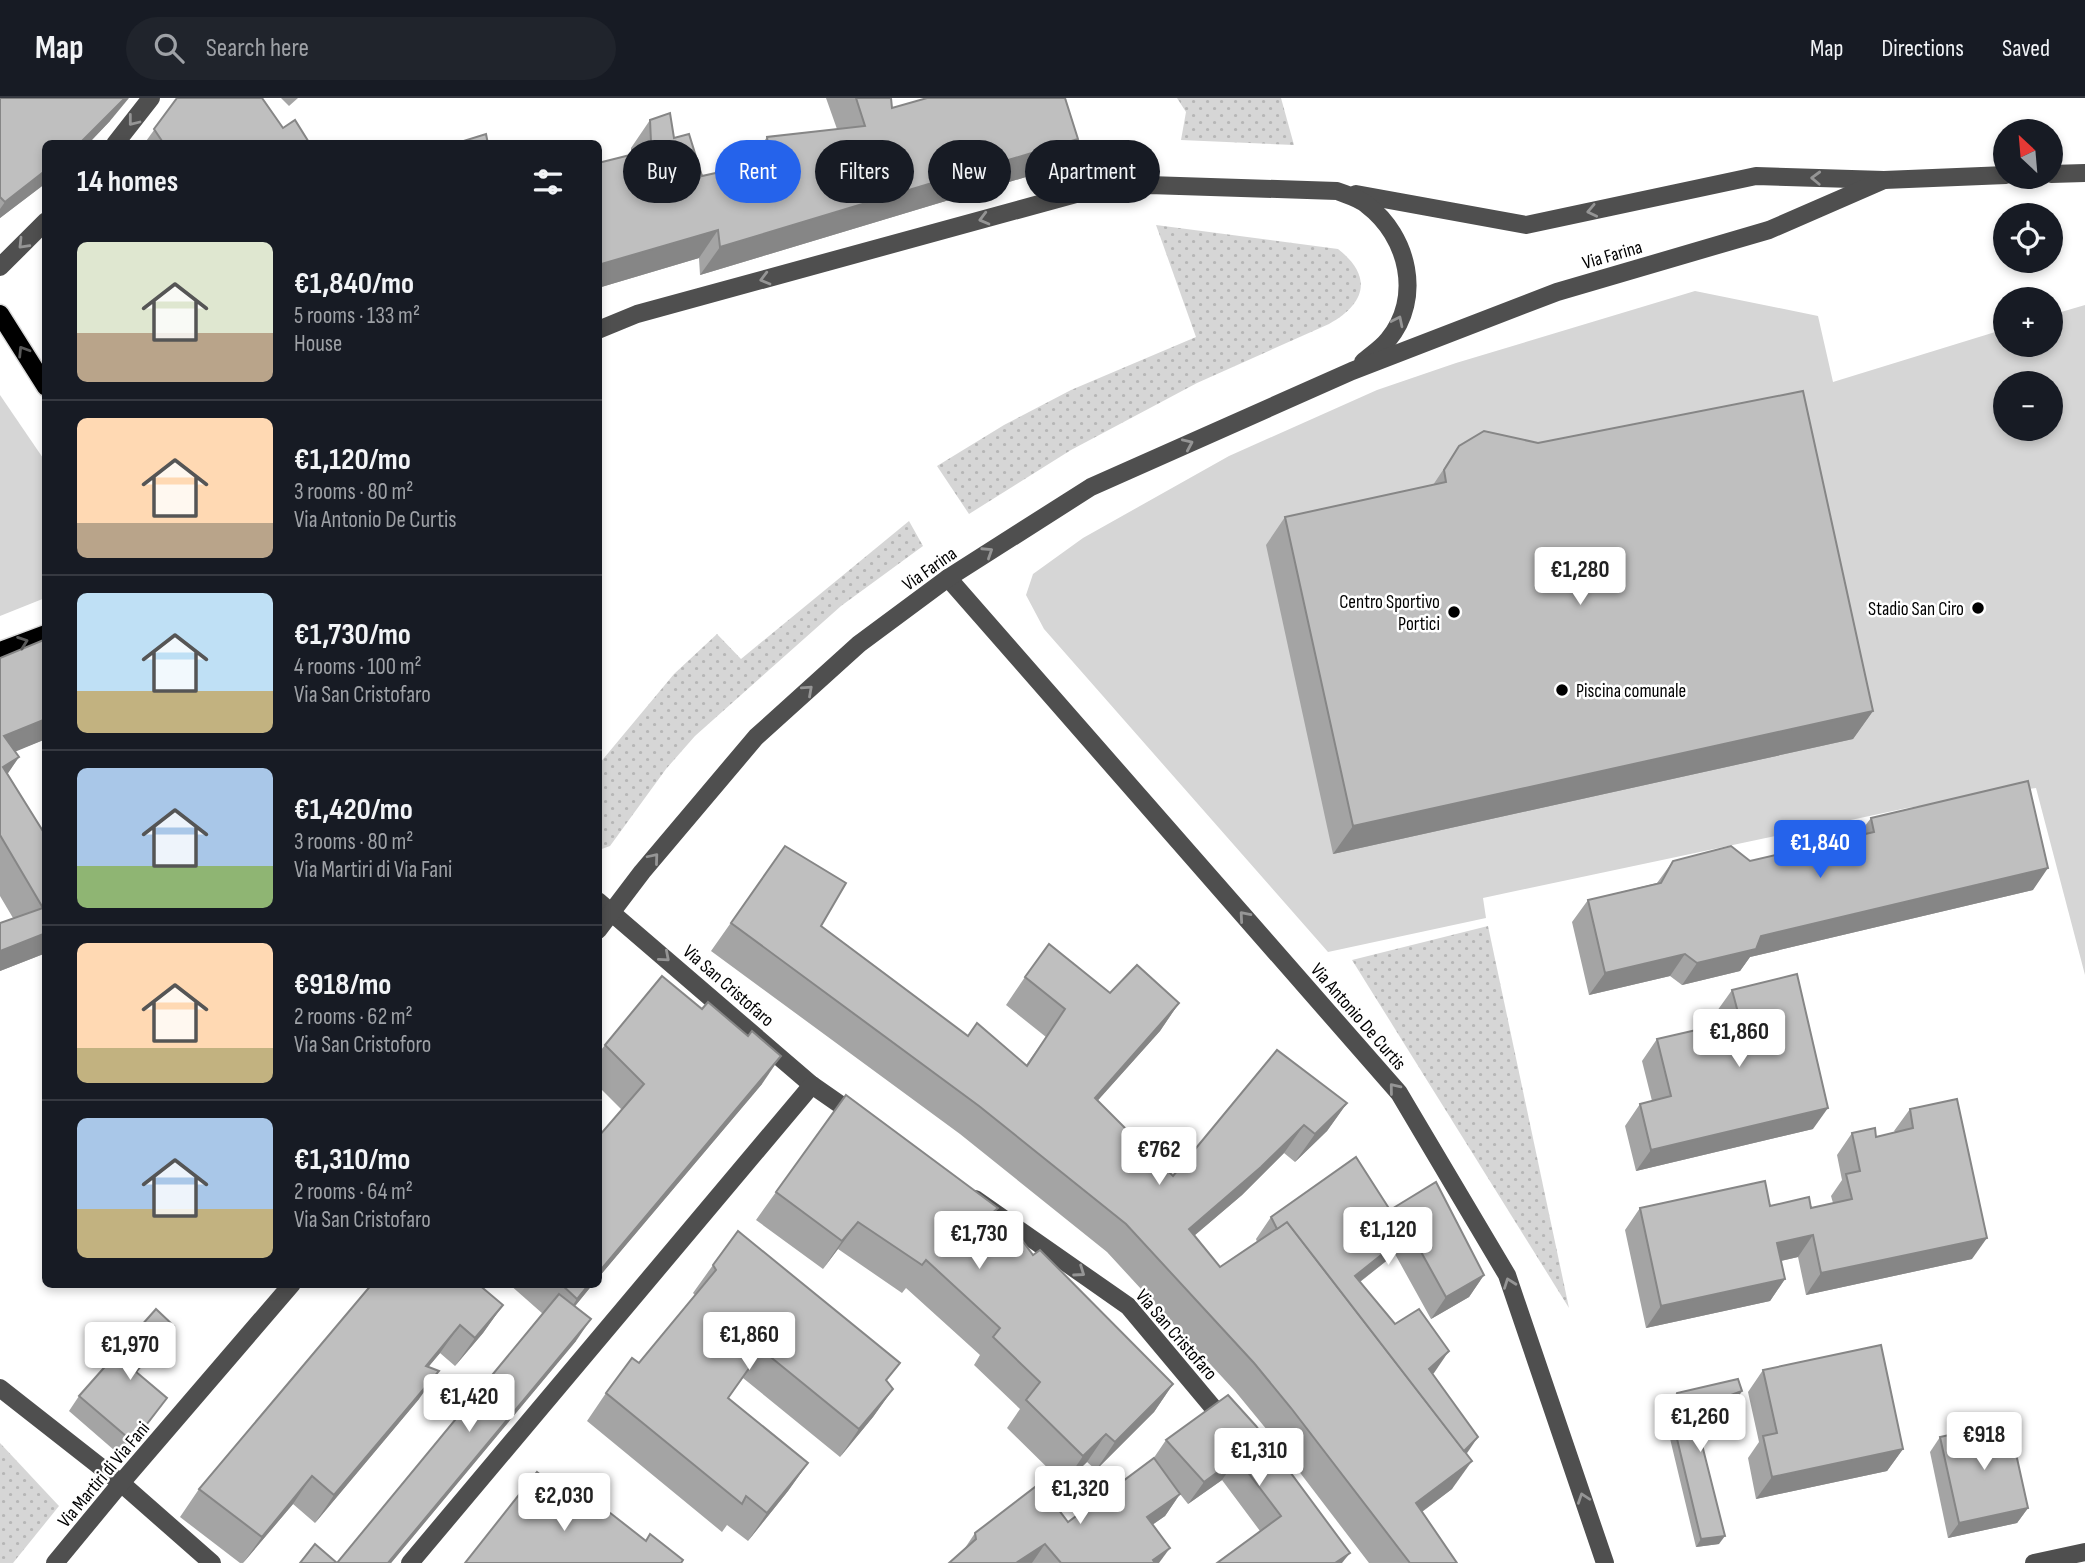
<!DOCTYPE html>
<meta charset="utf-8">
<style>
body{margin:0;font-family:"Sofia Sans Condensed",sans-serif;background:#20242c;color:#f1f3f6;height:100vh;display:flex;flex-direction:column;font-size:26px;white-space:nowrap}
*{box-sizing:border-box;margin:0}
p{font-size:23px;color:#9ea1a6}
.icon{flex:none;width:38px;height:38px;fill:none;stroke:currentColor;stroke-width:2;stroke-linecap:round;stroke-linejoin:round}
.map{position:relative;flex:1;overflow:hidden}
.drawer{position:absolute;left:42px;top:42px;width:560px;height:1148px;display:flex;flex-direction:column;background:#171b24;border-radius:10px;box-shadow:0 4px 10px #0003}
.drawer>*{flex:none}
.guide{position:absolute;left:623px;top:42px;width:665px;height:63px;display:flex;gap:14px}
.needle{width:46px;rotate:334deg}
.fabs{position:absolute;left:1993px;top:21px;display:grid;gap:14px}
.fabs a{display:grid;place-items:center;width:70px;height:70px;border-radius:50%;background:#171b24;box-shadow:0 4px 10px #0003;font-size:35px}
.price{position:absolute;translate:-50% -60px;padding:0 16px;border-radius:7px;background:#fff;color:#222;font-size:23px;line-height:46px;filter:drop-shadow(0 2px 4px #0008)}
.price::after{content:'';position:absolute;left:50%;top:42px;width:21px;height:16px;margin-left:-10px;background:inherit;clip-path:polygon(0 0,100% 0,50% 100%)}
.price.active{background:#2563eb;color:#fff}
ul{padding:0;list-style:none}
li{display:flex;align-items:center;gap:21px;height:175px;padding:0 35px}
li+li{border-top:2px solid #363941}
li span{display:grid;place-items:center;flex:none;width:196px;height:140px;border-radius:10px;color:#555}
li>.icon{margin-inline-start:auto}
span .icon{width:84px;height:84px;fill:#fffc;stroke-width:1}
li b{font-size:30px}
h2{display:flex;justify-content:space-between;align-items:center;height:84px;padding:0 35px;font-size:30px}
.chip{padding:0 24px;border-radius:32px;background:#171b24;box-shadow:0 4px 10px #0003;font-size:24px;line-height:63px}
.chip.active{background:#2563eb;color:#fff}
header{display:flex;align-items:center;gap:42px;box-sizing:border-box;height:98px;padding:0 35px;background:#171b24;border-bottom:2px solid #363941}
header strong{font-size:33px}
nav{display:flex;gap:38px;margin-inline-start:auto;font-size:24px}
.search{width:490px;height:63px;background:#20242c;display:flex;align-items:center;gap:18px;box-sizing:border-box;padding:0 24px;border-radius:38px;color:#9ea1a6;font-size:26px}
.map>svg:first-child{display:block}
.grass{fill:url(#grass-dots)}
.green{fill:#d6d6d6;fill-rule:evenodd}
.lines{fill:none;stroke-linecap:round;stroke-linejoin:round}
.major-casing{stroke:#dbdbdb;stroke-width:21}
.minor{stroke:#4f4f4f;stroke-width:18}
.major{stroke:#000;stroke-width:18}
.wall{fill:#a4a4a4}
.shaded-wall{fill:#868686}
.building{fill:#bfbfbf;stroke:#868686;stroke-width:2}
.oneway{stroke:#959595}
.oneway2{stroke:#595959}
.poi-dot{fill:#000;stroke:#fff;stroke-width:2.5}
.labels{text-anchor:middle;stroke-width:5;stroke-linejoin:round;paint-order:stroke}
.street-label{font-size:19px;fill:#000;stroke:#fff}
.poi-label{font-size:19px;fill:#000;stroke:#fff;text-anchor:end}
</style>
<header>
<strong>Map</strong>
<div class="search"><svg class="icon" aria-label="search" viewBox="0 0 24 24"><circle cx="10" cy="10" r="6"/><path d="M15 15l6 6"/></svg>Search here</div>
<nav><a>Map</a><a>Directions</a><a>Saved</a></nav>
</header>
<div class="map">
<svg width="2085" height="1465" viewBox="0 0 2085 1465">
<defs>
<pattern id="grass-dots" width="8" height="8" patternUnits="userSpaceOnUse" patternTransform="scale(1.75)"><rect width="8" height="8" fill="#d6d6d6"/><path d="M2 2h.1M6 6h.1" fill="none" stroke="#b6b6b6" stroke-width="1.8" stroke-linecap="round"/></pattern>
</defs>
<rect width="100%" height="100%" fill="#fff"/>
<g class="grass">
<path d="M1177 0H1281L1294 47 1181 42 1186 14Z"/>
<path d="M1156 127 1338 151C1373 178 1366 206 1329 226L1197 285 1071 352 969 416 937 368 1004 327 1071 292 1196 239Z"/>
<path d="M909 423 923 448 841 508 695 638 666 671 610 748 599 752V666L674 576 717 536 741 561Z"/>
<path d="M1488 828 1569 1210 1352 862Z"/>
<path d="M0 1345 59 1408 13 1465H0Z"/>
</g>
<g class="green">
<path d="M1695 193 1818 218 1833 284 2005 231 2006 247H2051V217L2085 207V877L2036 690 1907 710 1483 800 1486 820 1328 854 1044 531 1026 497 1033 476 1083 440 1229 358 1377 292 1456 265ZM2006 285H2051V331H2006Z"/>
<path d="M0 297 45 363V500L0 518Z"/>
</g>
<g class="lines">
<g class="major-casing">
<g id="major">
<path d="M0 216 46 289"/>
<path d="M0 553 46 536"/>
</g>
</g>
<g class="minor">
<path d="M115 46 151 0"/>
<path d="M2051 76 2085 75"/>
<path d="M1356 96 1526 127 1756 78 1884 82 2006 77"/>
<path d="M0 169 46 123"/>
<path d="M598 232 637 216 1083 94 1149 87 1337 93C1347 97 1359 100 1367 107 1408 138 1423 200 1388 242 1382 250 1371 257 1363 264"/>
<path d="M948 480 1399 995 1507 1177 1605 1465"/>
<path d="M598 803 812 987 858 1019"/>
<path d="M598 832 642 774 756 639 859 546 948 480 1091 389 1352 273 1557 194 1769 132 1884 82"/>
<path d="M975 1101 1128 1208 1226 1325"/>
<path d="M0 1290 121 1385 212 1465"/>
<path d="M55 1465 121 1385 292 1186"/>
<path d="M410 1465 812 987"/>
<path d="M2034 1465 2085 1454"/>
</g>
<use href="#major" class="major"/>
</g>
<g class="wall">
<path d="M0 0 110 23 88 46H46V85L0 120Z"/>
<path d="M177 0 283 30 310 46H144Z"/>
<path d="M281 0H298L289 8Z"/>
<path d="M826 0H891L892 10 1078 41 1059 69 700 177 699 160 598 190V65L631 57V50L650 22 674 40 702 78 748 68V67L767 39 837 31Z"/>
<path d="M1459 348 1873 613 1853 641 1333 756 1266 447 1285 419 1433 387Z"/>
<path d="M0 560 46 641 15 653 19 659 7 676 46 738V855L0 873V825L13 820 0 798Z"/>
<path d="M1871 720 2033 792 1750 859 1740 873 1682 887 1670 878 1589 897 1572 824 1588 802 1657 785 1673 763H1750L1858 737Z"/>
<path d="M785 748 821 828 967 938 1026 967 1046 939 1006 907 1025 879 1110 895 1179 905 1160 933 1097 1003 1173 1078 1347 1005 1327 1033 1295 1064 1284 1055 1242 1097 1194 1138 1220 1169 1257 1144 1256 1141 1271 1119 1390 1112 1484 1177 1469 1199 1431 1221 1395 1156 1360 1184 1433 1276 1466 1356 1452 1391 1422 1414 1457 1465H1369L1272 1338 1235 1293 1107 1154 960 1036 711 853Z"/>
<path d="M1732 892 1813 1031 1636 1073 1625 1028 1640 1006 1652 1003 1642 963 1657 941 1720 926 1717 913Z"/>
<path d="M605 947 762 986 598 1180V1039L622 1012 598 988V956Z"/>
<path d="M1910 1011 1972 1161 1806 1197 1798 1159 1781 1163 1785 1181 1770 1203 1646 1230 1625 1132 1640 1110 1770 1108 1811 1110 1833 1105 1831 1098 1842 1082 1837 1057 1852 1035 1876 1039 1895 1034 1894 1033Z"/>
<path d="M776 1094 992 1118 1173 1286 1154 1314 1096 1372 1087 1364 1064 1386 1007 1330 1020 1311 974 1267 980 1257 906 1190 902 1195 838 1151 823 1171 756 1122Z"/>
<path d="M713 1167 887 1283 893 1291 873 1319 840 1359 743 1280 728 1300 808 1365 788 1393 748 1443 727 1427 722 1434 587 1323 606 1295 639 1265 695 1197 693 1195Z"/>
<path d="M372 1186 503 1207 483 1235 455 1268 440 1255 428 1269 419 1301 315 1425 293 1406 243 1465H240L180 1419 199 1391Z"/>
<path d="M509 1186H593L575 1208 576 1243 391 1465H337L543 1216Z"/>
<path d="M164 1243 137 1274 156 1315 122 1359 69 1313 79 1298Z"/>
<path d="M1763 1272 1903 1351 1887 1373 1756 1401 1748 1360 1759 1344 1748 1294Z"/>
<path d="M1677 1295 1737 1301 1695 1317 1719 1446 1696 1449 1667 1328 1671 1302Z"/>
<path d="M1228 1297 1350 1455 1260 1433 1222 1382 1188 1406 1180 1396 1165 1418 1152 1427 1159 1465H949L963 1453 975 1435 1068 1424 1153 1361 1166 1342Z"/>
<path d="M1940 1339 2028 1410 2017 1425 1948 1440 1930 1354Z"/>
</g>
<g class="shaded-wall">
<path d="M125 0H129L110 23 88 46H79Z"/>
<path d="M1078 41 1059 69 700 177 720 149Z"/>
<path d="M46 72V85L0 120V111L5 104Z"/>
<path d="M718 132 699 160 598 190V167Z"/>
<path d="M1873 613 1853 641 1333 756 1353 728Z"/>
<path d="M46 621V641L0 660 4 638Z"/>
<path d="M19 659 0 687 3 669Z"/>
<path d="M2048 770 2033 792 1750 859 1740 873 1682 887 1697 865 1761 838Z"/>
<path d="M46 835V855L0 873V853Z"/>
<path d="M1685 856 1670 878 1589 897 1605 875Z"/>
<path d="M1179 905 1160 933 1075 1028 1095 1000Z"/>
<path d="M781 958 762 986 598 1180V1175Z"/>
<path d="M1347 1005 1327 1033 1295 1064 1315 1036Z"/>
<path d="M1828 1010 1813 1031 1636 1073 1651 1052Z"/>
<path d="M1304 1027 1284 1055 1242 1097 1169 1159 1189 1131Z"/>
<path d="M858 1124 838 1151 823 1171 842 1143Z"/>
<path d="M1410 1134 1395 1156 1339 1200 1355 1178Z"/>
<path d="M1813 1137 1798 1159 1762 1167 1777 1145Z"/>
<path d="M1987 1140 1972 1161 1806 1197 1821 1175Z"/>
<path d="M1484 1177 1469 1199 1431 1221 1446 1199Z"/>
<path d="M1785 1181 1770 1203 1646 1230 1661 1208Z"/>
<path d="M589 1186H593L558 1229 577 1201Z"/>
<path d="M503 1207 483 1235 455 1268 475 1240Z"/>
<path d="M591 1221 576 1243 391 1465H388Z"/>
<path d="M460 1227 440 1255 406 1296 426 1268Z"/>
<path d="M174 1228 164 1243 125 1288 135 1273Z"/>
<path d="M1449 1253 1434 1275 1414 1293 1429 1271Z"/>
<path d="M439 1273 419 1301 315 1425 334 1397Z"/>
<path d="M1173 1286 1154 1314 1096 1372 1115 1344Z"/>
<path d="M893 1291 873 1319 840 1359 859 1331Z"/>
<path d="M1742 1293 1737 1301 1688 1319 1693 1311Z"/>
<path d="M1106 1336 1087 1364 1064 1386 1083 1358Z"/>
<path d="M1478 1339 1463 1361 1459 1358Z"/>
<path d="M1903 1351 1887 1373 1756 1401 1772 1379Z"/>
<path d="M1237 1360 1222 1382 1188 1406 1204 1384Z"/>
<path d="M1472 1363 1452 1391 1396 1433 1416 1405Z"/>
<path d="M808 1365 788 1393 748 1443 767 1415Z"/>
<path d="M312 1378 293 1406 243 1465 262 1439Z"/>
<path d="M1180 1396 1165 1418 1132 1441 1147 1419Z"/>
<path d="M2028 1410 2017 1425 1948 1440 1959 1425Z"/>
<path d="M1725 1438 1719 1446 1696 1449 1701 1441Z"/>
<path d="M1045 1446 1032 1465H1016Z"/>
<path d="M1170 1450 1159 1465H1151L1153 1462Z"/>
<path d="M1350 1455 1342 1465H1335Z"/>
</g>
<g class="building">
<path d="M0 0H125L79 46H46V72L5 104 0 99Z"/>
<path d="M177 0H262L283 30 295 22 310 46H164L154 31Z"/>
<path d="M856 0H891L892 10 927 0H1065L1078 41 720 149 718 132 598 167V65L634 56 651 44 650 22 670 15 674 40 689 36 702 78 770 63 767 39 865 28Z"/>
<path d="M486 36 488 46H454Z"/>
<path d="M1803 293 1873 613 1353 728 1285 419 1446 384 1444 372 1459 348 1484 333 1538 345Z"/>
<path d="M46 541V621L4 638 19 659 3 669 46 738V835L0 853V825L43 810 0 737V560Z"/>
<path d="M2028 683 2048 770 1761 838 1756 851 1697 865 1685 856 1605 875 1588 802 1661 785 1673 763 1731 748 1750 763 1874 734 1871 720Z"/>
<path d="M785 748 846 785 821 828 968 938 977 925 1027 968 1065 911 1025 879 1049 846 1110 895 1137 867 1179 905 1095 1000 1173 1078 1277 952 1347 1005 1315 1036 1304 1027 1261 1069 1189 1131 1220 1169 1287 1124 1472 1363 1416 1405 1457 1465H1410L1291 1310 1254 1265 1126 1126 979 1008 731 825Z"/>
<path d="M1797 876 1828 1010 1651 1052 1640 1006 1671 998 1657 941 1740 922 1732 892Z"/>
<path d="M662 878 702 911 708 904 748 938 752 933 781 958 598 1175V1039L644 986 605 947Z"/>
<path d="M846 997 998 1110 990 1117 1019 1138 1033 1157 1040 1152 1173 1286 1115 1344 1106 1336 1083 1358 1026 1302 1040 1284 993 1239 1000 1230 926 1162 922 1167 858 1124 842 1143 776 1094Z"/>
<path d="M1957 1001 1987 1140 1821 1175 1813 1137 1777 1145 1785 1181 1661 1208 1640 1110 1765 1083 1770 1108 1809 1099 1811 1110 1852 1101 1846 1076 1860 1073 1852 1035 1875 1030 1876 1039 1913 1030 1910 1011Z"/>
<path d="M1356 1059 1390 1112 1436 1084 1484 1177 1446 1199 1410 1134 1355 1178 1395 1226 1419 1211 1449 1253 1429 1271 1478 1339 1464 1353 1287 1124 1277 1131 1271 1119Z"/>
<path d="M738 1133 900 1265 886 1282 893 1291 859 1331 762 1252 728 1300 808 1365 767 1415 746 1398 742 1406 606 1295 632 1260 639 1265 716 1172 713 1167Z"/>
<path d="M372 1186H478L503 1207 475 1240 460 1227 426 1268 439 1273 334 1397 312 1378 262 1439 199 1391Z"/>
<path d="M561 1186H589L577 1201Z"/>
<path d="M559 1196 591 1221 388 1465H337Z"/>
<path d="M156 1211 174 1228 135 1273 167 1300 133 1344 79 1298Z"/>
<path d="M1881 1247 1903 1351 1772 1379 1763 1338 1777 1335 1763 1272Z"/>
<path d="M1738 1281 1742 1293 1693 1311 1725 1438 1701 1441 1672 1320 1677 1295Z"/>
<path d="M1228 1297 1256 1328 1350 1455 1335 1465H1217L1281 1418 1237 1360 1204 1384 1166 1342Z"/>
<path d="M2009 1324 2028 1410 1959 1425 1940 1339Z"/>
<path d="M1154 1360 1180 1396 1147 1419 1170 1450 1153 1462 1155 1465H1061L1045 1446 1016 1465H949L976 1441 975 1435 1039 1386 1068 1424Z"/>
<path d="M537 1374 559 1392 566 1386 605 1418 609 1414 646 1443 650 1436 683 1462 681 1465H465Z"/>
<path d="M315 1446 337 1465H300Z"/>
</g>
<defs><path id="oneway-chevron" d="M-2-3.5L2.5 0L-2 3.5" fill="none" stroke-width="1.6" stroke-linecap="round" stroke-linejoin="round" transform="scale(1.75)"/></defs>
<g class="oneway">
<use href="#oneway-chevron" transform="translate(133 23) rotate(128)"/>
<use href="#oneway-chevron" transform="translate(1816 80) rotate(-178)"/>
<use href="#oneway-chevron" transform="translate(1592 113) rotate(168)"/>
<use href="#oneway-chevron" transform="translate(984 121) rotate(165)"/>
<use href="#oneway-chevron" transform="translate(23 146) rotate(134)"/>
<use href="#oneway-chevron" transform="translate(765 181) rotate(165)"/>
<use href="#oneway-chevron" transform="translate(1398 223) rotate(-64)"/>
<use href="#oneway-chevron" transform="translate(1188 346) rotate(-24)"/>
<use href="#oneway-chevron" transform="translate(988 454) rotate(-33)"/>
<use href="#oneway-chevron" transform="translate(808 592) rotate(-42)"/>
<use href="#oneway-chevron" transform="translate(654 760) rotate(-50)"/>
<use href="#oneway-chevron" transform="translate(1244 818) rotate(-131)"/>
<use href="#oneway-chevron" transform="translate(665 859) rotate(41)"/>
<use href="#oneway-chevron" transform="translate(1394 990) rotate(-129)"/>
<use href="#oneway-chevron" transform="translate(1080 1174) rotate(35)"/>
<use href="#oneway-chevron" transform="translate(1509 1185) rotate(-110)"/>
<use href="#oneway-chevron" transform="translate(1583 1400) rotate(-109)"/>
</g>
<g class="oneway2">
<use href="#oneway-chevron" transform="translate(23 253) rotate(-122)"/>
<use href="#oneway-chevron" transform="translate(23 544) rotate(-20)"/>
</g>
<g class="poi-dot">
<circle cx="1978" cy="510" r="7"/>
<circle cx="1454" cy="514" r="7"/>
<circle cx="1562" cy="592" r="7"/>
</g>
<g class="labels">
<g class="street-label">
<text transform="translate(1612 156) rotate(-16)" y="7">Via Farina</text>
<text transform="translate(929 470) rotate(-35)" y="7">Via Farina</text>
<text transform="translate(729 887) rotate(41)" y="7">Via San Cristofaro</text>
<text transform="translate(1359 918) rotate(49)" y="7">Via Antonio De Curtis</text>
<text transform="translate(1177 1236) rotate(49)" y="7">Via San Cristofaro</text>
<text transform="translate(103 1376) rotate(-50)" y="7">Via Martiri di Via Fani</text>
</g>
<g class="poi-label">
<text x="1440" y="510">Centro Sportivo<tspan x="1440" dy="22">Portici</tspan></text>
<text x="1964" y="517">Stadio San Ciro</text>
<text x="1576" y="599" text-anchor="start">Piscina comunale</text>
</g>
</g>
</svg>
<div class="fabs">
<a><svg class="needle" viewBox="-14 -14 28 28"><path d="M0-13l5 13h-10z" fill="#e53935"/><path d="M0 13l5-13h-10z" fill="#9ea1a6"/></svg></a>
<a><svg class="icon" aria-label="locate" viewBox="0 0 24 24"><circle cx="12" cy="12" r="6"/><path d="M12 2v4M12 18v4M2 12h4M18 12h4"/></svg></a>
<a>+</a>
<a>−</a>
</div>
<b class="price" style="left:1580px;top:509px">€1,280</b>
<b class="price active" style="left:1820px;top:782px">€1,840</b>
<b class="price" style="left:1739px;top:971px">€1,860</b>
<b class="price" style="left:1159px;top:1089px">€762</b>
<b class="price" style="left:1388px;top:1169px">€1,120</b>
<b class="price" style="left:979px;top:1173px">€1,730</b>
<b class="price" style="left:749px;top:1274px">€1,860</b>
<b class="price" style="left:130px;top:1284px">€1,970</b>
<b class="price" style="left:469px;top:1336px">€1,420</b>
<b class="price" style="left:1700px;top:1356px">€1,260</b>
<b class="price" style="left:1984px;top:1374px">€918</b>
<b class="price" style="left:1259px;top:1390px">€1,310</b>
<b class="price" style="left:1080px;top:1428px">€1,320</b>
<b class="price" style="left:564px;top:1435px">€2,030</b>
<div class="guide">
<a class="chip">Buy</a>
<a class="chip active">Rent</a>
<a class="chip">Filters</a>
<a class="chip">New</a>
<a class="chip">Apartment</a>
</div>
<section class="drawer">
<h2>14 homes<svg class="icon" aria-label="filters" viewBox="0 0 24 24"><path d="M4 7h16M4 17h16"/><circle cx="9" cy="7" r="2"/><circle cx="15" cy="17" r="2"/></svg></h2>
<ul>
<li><span style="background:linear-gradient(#dfe7d0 65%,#b9a48a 0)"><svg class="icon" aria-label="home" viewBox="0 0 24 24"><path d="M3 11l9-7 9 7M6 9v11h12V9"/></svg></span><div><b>€1,840/mo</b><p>5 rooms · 133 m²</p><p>House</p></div></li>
<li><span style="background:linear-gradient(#ffd9b3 75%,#b9a48a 0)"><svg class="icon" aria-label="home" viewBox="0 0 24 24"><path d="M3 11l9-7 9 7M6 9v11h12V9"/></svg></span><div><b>€1,120/mo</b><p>3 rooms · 80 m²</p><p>Via Antonio De Curtis</p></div></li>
<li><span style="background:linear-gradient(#bfe0f5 70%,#c2b280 0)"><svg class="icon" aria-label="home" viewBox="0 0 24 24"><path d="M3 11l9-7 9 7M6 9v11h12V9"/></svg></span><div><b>€1,730/mo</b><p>4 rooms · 100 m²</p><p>Via San Cristofaro</p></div></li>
<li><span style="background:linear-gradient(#a9c7e8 70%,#8fb573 0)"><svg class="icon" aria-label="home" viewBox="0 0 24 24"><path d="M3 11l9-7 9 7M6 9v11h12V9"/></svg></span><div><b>€1,420/mo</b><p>3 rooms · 80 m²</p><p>Via Martiri di Via Fani</p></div></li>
<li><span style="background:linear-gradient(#ffd9b3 75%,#c2b280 0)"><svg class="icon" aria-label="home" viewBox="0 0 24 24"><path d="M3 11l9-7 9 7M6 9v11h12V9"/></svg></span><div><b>€918/mo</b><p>2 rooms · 62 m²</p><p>Via San Cristoforo</p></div></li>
<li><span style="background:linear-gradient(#a9c7e8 65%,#c2b280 0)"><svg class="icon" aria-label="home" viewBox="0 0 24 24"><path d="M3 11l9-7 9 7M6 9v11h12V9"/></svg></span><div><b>€1,310/mo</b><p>2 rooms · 64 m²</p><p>Via San Cristofaro</p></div></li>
</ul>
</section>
</div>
